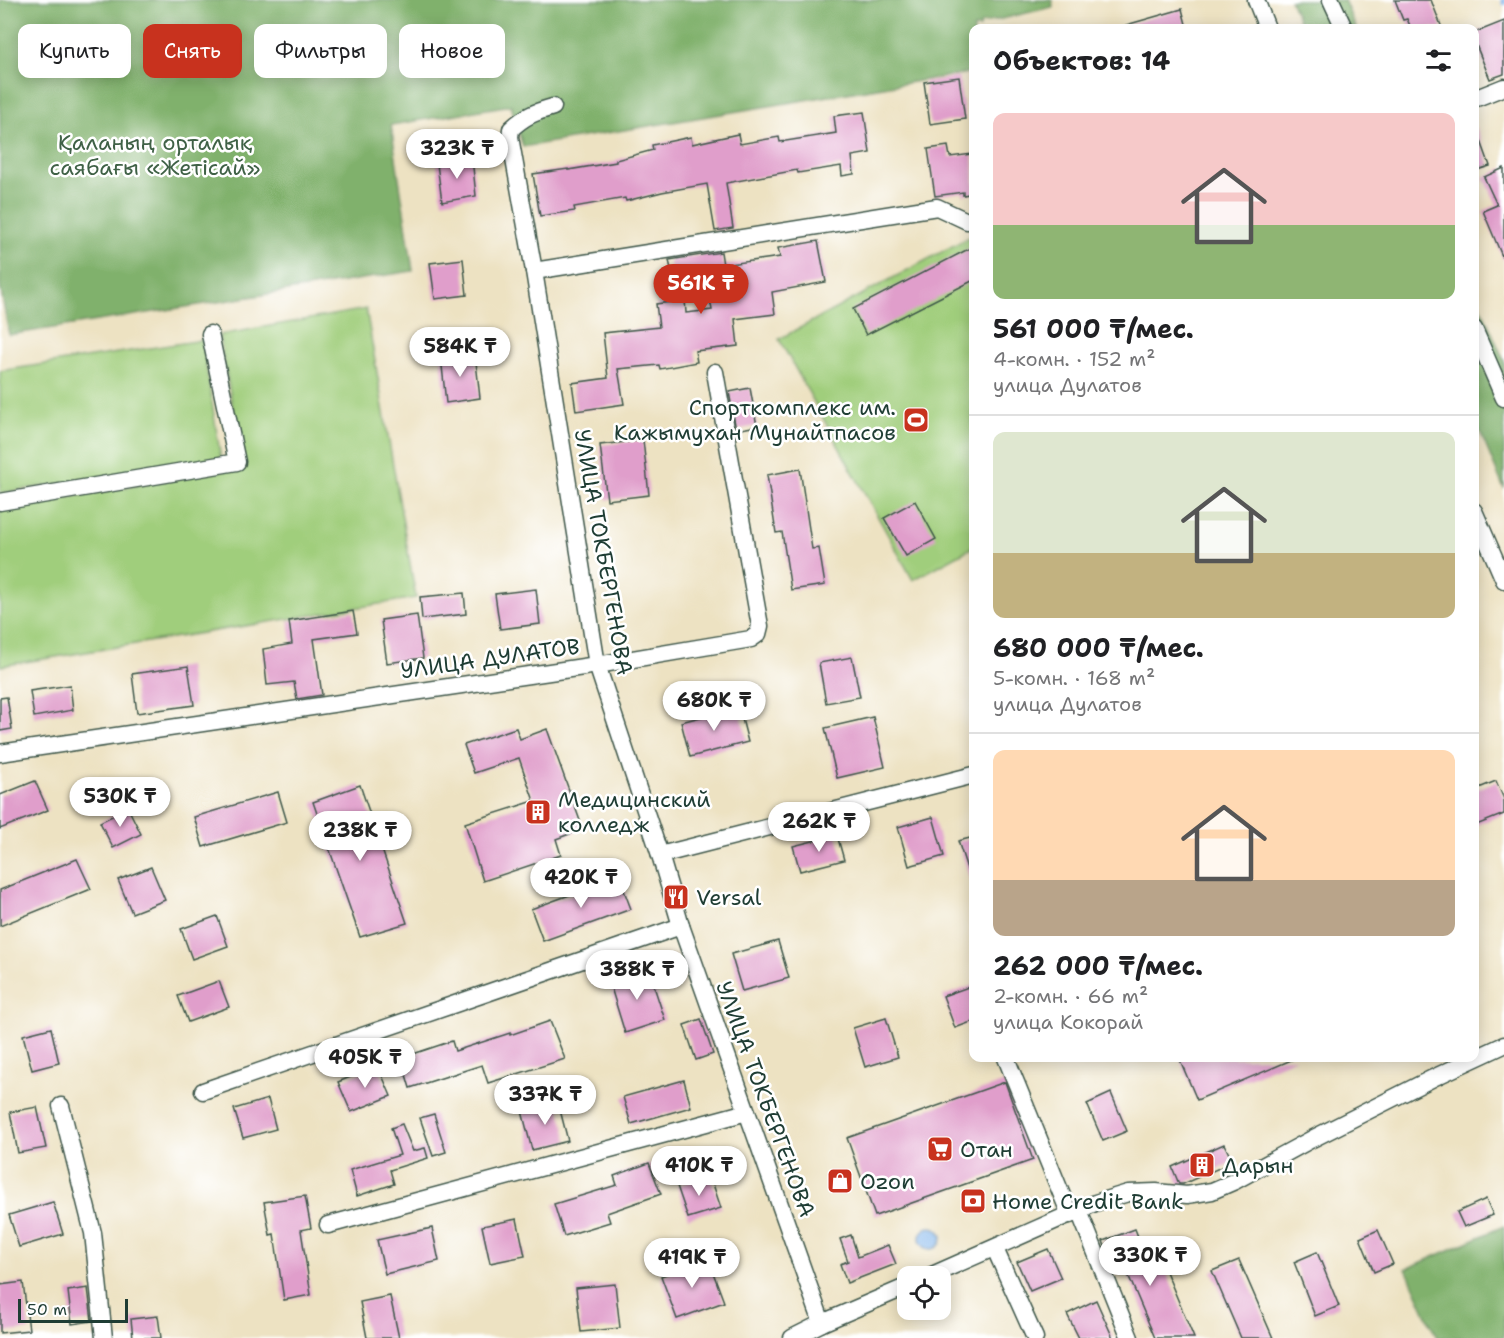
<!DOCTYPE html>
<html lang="ru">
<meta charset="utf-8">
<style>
body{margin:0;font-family:"Shantell Sans",sans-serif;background:#f6f6f6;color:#202124;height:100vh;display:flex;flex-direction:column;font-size:22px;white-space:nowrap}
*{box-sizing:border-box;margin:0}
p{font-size:20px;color:#757577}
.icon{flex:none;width:33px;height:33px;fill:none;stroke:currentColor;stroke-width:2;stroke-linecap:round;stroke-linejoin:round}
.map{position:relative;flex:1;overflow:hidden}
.sheet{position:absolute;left:969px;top:24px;width:510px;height:1038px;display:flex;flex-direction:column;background:#fff;border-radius:12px;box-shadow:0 3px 15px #0003}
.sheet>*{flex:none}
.banner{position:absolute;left:18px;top:24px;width:570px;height:54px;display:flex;gap:12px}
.controls{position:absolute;left:897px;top:1266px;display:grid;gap:12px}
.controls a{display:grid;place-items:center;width:54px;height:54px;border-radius:12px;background:#fff;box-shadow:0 3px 15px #0003;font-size:30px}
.scale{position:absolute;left:18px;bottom:15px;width:110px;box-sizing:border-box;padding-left:6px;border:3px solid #1f3d34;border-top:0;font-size:16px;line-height:21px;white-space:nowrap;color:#1f3d34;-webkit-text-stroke:4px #fff;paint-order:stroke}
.price{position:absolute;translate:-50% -51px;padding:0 14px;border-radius:21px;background:#fff;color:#222;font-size:20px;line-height:39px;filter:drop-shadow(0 2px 3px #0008)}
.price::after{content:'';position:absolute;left:50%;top:36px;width:18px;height:14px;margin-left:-9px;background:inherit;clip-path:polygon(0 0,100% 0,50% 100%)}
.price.current{background:#c8321e;color:#fff}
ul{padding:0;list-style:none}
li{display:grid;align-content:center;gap:12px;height:318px;padding:0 24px}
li+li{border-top:2px solid #e0e0e0}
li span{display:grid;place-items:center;height:186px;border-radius:12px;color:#555}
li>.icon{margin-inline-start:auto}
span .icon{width:108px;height:108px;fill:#fffc;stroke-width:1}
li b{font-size:26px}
h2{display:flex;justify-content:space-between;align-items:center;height:72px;padding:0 24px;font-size:26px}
.pill{padding:0 21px;border-radius:12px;background:#fff;box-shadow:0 3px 15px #0003;font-size:21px;line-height:54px}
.pill.current{background:#c8321e;color:#fff}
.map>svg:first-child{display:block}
.green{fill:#a0ce7c;stroke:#608658;stroke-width:1.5}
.forest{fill:#80b16c;stroke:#507750;stroke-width:1.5}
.water{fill:#7db2eb;stroke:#4e7890;stroke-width:1.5}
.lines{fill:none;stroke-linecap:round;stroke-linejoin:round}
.stream{stroke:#7db2eb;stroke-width:4.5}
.building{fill:#e09ecb}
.minor-casing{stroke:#3e5649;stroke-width:19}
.minor{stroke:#fff;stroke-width:16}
.labels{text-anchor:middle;stroke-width:5;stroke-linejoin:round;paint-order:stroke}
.park-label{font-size:22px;fill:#3f6146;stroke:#fff}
.poi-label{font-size:22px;fill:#1f3d34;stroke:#fff;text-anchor:start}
.street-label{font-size:22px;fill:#1f3d34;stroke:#fff}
</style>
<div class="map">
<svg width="1504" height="1338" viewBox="0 0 1504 1338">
<rect width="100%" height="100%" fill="#fff"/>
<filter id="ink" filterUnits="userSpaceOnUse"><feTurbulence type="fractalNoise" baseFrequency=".0167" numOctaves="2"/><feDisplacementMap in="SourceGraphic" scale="12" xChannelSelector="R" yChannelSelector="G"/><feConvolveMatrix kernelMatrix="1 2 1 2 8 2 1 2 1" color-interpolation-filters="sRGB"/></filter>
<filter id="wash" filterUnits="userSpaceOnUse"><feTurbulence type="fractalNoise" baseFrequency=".008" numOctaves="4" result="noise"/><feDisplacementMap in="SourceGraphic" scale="24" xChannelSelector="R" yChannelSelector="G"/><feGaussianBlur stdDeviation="1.35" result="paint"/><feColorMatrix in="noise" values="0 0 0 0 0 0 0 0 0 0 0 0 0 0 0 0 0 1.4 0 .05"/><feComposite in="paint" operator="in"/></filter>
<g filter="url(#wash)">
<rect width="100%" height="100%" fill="#ede2c2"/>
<g class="green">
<path d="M973 235V547L913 580 779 339Z"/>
<path d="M366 309 416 598 0 666V509L244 467 219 335Z"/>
<path d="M202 340 221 459 0 493V371Z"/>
</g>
<g class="forest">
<path d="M0 0H1052L1053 7 980 24V28H974L973 72 523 147 511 105 391 125 413 271 9 335 0 286Z"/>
<path d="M1290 0H1344L1356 28H1302Z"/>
<path d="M1474 291 1504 361V489L1475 420Z"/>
<path d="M1504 1226V1338H1437L1406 1269Z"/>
</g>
<circle class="water" cx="931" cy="1238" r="11"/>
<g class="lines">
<path class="stream" d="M1503 0 1504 3"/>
</g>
<g id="blocks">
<g class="building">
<path d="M1395 0H1431L1442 28H1411L1407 19 1403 20Z"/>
<path d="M1182 9 1187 28H1127L1126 25Z"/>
<path d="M1504 21V74L1490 79 1474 40V33Z"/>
<path d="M959 77 965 119 930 124 924 82Z"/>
<path d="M864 112 870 153 852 156 854 174 842 176 841 166 798 173 797 170 726 183 733 228 715 231 707 184 662 192 626 201 625 198 574 207 575 211 540 216 533 174 568 169V170L616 162V160L653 150 652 145 691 137 692 144 738 134 740 144 779 137 780 142 836 133 834 116Z"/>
<path d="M1476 127 1490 166 1474 171V128Z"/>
<path d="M948 146 950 157 972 154 974 163V193L963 195V192L935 196 928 149Z"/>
<path d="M472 158 476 196 442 202 437 164Z"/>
<path d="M1504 168V261L1483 211 1497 205 1484 177Z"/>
<path d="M818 241 826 282 772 292 775 314 735 319 738 346 695 351 697 362 660 369 659 365 618 369 624 404 576 411 572 383 608 378 603 333 659 327 656 304 685 300 686 313 712 310 707 282 675 288 669 260 721 252 723 265 780 257 778 248Z"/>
<path d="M974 246V280L866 335 853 309Z"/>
<path d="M463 259 467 295 435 299 430 263Z"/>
<path d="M475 353 480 398 446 403 441 357Z"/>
<path d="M750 388 757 426 736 430 729 392Z"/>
<path d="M643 440 649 495 607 500 600 445Z"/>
<path d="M800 469 812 549 819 548 825 585 791 590 782 532 776 533 767 475Z"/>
<path d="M915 501 936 539 906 556 884 518Z"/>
<path d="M536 589 540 624 500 629 495 594Z"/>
<path d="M464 593 466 614 422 619 420 597Z"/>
<path d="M353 611 357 633 314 639 322 695 297 699 294 682 267 685 263 649 292 644 289 621Z"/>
<path d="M417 615 423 658 387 663 381 620Z"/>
<path d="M852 657 860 697 826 703 819 663Z"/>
<path d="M188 666 194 705 137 713 132 674Z"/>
<path d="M70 685 73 710 34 717 30 691Z"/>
<path d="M7 697 12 729 0 731V698Z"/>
<path d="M739 707 748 742 690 757 681 722Z"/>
<path d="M873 717 885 767 837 778 825 728Z"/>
<path d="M516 728 520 739 547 729 583 829 556 839 561 855 483 881 465 823 534 801 519 758 474 773 464 745Z"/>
<path d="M35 781 48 810 0 829V795Z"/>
<path d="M1496 781 1504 799V814L1474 826V790Z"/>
<path d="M360 785 407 923 360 937 313 802Z"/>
<path d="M278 792 287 822 203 847 194 817Z"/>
<path d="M128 808 141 834 113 848 100 822Z"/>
<path d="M933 817 944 856 909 866 898 827Z"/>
<path d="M837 835 844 860 800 871 793 846Z"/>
<path d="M974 837V881H971L958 841Z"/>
<path d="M77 859 91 889 0 926V890Z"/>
<path d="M151 867 165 900 132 913 118 880Z"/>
<path d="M619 877 631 909 543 941 531 909Z"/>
<path d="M217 916 228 946 192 959 181 929Z"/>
<path d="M778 941 789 978 742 991 731 954Z"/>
<path d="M648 968 665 1020 625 1033 609 981Z"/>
<path d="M219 981 229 1007 188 1022 178 996Z"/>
<path d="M974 985V1021L955 1028 943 996Z"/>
<path d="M886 1018 898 1057 865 1067 853 1028Z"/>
<path d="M701 1019 713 1054 696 1060 684 1025Z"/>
<path d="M550 1021 565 1059 488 1083 482 1065 410 1088 401 1058 452 1041 455 1051 510 1033V1035Z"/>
<path d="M51 1028 59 1063 32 1070 23 1035Z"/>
<path d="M1186 1058H1296L1197 1100 1180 1060Z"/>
<path d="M378 1066 391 1096 351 1112 338 1082Z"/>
<path d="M684 1080 691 1107 631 1124 623 1097Z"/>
<path d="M1005 1082 1033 1160 875 1216 847 1138Z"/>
<path d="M1111 1093 1127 1131 1103 1141 1087 1104Z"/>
<path d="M268 1099 276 1129 243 1138 234 1109Z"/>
<path d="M558 1102 568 1141 532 1150 522 1111Z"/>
<path d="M37 1107 46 1148 18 1153 10 1112Z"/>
<path d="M434 1114 446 1152 433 1156 420 1118Z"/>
<path d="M402 1124 413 1151 425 1148 428 1158 390 1170 394 1184 357 1196 350 1170 400 1155 391 1128Z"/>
<path d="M1224 1144 1233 1162 1183 1184H1179L1172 1167Z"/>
<path d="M649 1163 661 1194 607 1213 610 1222 564 1236 554 1204 617 1185 614 1176Z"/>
<path d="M710 1175 721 1208 688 1218 677 1186Z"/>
<path d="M305 1196 311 1228 301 1230 311 1295 284 1300 274 1234 270 1235 264 1202Z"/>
<path d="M1486 1199 1493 1215 1464 1227 1457 1212Z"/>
<path d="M53 1202 63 1234 19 1247 9 1215Z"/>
<path d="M517 1219 525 1256 490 1263 482 1226Z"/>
<path d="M432 1228 439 1261 385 1274 377 1240Z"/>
<path d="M1135 1229 1150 1267 1162 1262 1194 1338H1155L1121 1258 1111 1262 1103 1241Z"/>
<path d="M1378 1230 1393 1264 1374 1272 1360 1238Z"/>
<path d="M851 1235 858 1257 888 1245 896 1264 847 1283 840 1264 848 1261 840 1239Z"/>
<path d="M1048 1249 1061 1278 1030 1291 1017 1262Z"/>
<path d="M1317 1252 1339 1306 1315 1316 1294 1262Z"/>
<path d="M708 1259 724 1302 677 1319 661 1276Z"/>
<path d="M1239 1260 1273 1338H1241L1212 1271Z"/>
<path d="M23 1282 29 1330 0 1333V1285Z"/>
<path d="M615 1284 620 1328 581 1332 576 1288Z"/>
<path d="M88 1288 92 1321 72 1324 68 1291Z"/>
<path d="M390 1296 399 1338H367L360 1302Z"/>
<path d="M1096 1300 1113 1338H1079L1067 1314Z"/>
<path d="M158 1316 161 1338H133L131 1319Z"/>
</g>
</g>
</g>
<g filter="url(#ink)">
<use href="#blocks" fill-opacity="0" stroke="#3e5649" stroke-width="1.5"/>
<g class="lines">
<g class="minor-casing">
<g id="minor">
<path d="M1256 0 1267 28"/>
<path d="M1331 0 1344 28"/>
<path d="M1474 99 1504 87"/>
<path d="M553 107C535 112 525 116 511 129L510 137 534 271 597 665 660 855 681 926 822 1323"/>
<path d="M534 271 937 207 967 221 974 219"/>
<path d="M1474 329 1504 398"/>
<path d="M0 502 237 462 210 334"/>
<path d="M1474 511 1504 580"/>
<path d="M0 753 597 665 751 639 758 634 760 626 715 372"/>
<path d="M660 855 974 775"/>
<path d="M1006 1058 1070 1215"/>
<path d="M203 1091 681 926"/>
<path d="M61 1106 93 1233 104 1338"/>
<path d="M1079 1211 1130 1338"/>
<path d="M328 1225 747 1112"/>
<path d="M995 1249 1035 1338"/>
<path d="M930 1276 1095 1203 1128 1193 1156 1192 1187 1195 1212 1191 1235 1181 1312 1139 1433 1078 1504 1045"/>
<path d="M792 1338 822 1323 908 1286"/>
</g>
</g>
<use href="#minor" class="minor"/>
</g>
</g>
<defs>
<g id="stadium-square" transform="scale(1.35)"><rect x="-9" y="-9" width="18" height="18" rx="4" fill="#c8321e" stroke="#fff"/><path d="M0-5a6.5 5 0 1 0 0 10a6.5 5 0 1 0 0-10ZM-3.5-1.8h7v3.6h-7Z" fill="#fff"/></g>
<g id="building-square" transform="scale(1.35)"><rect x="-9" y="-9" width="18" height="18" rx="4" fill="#c8321e" stroke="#fff"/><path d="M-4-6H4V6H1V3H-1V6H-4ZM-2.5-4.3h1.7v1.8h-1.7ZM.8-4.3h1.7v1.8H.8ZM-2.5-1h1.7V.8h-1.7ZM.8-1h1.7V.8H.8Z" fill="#fff"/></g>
<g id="restaurant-square" transform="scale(1.35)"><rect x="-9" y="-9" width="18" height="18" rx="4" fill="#c8321e" stroke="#fff"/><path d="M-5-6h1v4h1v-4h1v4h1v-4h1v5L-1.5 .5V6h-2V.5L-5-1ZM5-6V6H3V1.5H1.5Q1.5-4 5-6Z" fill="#fff"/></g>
<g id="supermarket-square" transform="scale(1.35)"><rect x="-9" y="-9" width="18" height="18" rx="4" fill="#c8321e" stroke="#fff"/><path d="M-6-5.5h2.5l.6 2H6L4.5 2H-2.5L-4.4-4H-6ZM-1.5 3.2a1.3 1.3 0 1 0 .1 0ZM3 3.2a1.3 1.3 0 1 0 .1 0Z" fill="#fff"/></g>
<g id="shop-square" transform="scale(1.35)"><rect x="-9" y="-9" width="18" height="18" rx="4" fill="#c8321e" stroke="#fff"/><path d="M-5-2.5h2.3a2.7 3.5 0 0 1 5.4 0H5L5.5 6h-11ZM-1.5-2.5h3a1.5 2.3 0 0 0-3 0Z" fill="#fff"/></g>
<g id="bank-square" transform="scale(1.35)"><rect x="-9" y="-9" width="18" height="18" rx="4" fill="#c8321e" stroke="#fff"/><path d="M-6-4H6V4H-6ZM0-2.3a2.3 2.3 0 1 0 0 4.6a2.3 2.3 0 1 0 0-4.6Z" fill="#fff"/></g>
</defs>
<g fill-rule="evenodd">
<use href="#stadium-square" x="916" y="420"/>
<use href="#building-square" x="538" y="812"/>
<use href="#restaurant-square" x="676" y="897"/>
<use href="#supermarket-square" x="940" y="1149"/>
<use href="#building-square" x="1202" y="1165"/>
<use href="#shop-square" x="840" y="1181"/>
<use href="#bank-square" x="973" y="1201"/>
</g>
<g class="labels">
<g class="park-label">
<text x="155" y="150">Қаланың орталық<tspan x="155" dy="25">саябағы «Жетісай»</tspan></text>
</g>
<g class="poi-label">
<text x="896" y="415" text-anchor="end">Спорткомплекс им.<tspan x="896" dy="25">Кажымухан Мунайтпасов</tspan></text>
<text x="558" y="807">Медицинский<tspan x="558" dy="25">колледж</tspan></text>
<text x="696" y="905">Versal</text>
<text x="960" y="1157">Отан</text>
<text x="1222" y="1173">Дарын</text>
<text x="860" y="1189">Ozon</text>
<text x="992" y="1209">Home Credit Bank</text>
</g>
<g class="street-label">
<text transform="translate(604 552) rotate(80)" y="8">УЛИЦА ТОКБЕРГЕНОВА</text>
<text transform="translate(490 658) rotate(-8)" y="8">УЛИЦА ДУЛАТОВ</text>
<text transform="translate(766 1099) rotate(70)" y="8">УЛИЦА ТОКБЕРГЕНОВА</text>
</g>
</g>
</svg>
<div class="controls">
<a><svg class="icon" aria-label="locate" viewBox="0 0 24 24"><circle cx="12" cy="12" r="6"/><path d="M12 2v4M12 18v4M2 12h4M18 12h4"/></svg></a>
</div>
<div class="scale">50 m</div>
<b class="price" style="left:457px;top:180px">323K ₸</b>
<b class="price current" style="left:701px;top:315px">561K ₸</b>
<b class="price" style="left:460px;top:378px">584K ₸</b>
<b class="price" style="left:714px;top:732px">680K ₸</b>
<b class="price" style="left:120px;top:828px">530K ₸</b>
<b class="price" style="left:819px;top:853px">262K ₸</b>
<b class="price" style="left:360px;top:862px">238K ₸</b>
<b class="price" style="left:581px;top:909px">420K ₸</b>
<b class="price" style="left:637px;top:1001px">388K ₸</b>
<b class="price" style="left:365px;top:1089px">405K ₸</b>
<b class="price" style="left:545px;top:1126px">337K ₸</b>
<b class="price" style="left:699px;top:1197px">410K ₸</b>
<b class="price" style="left:1150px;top:1287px">330K ₸</b>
<b class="price" style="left:692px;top:1289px">419K ₸</b>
<div class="banner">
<a class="pill">Купить</a>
<a class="pill current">Снять</a>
<a class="pill">Фильтры</a>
<a class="pill">Новое</a>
</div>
<section class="sheet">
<h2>Объектов: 14<svg class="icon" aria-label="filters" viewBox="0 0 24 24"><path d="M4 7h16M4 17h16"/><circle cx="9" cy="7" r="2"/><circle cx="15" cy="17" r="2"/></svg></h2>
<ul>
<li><span style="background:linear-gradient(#f6c9c9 60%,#8fb573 0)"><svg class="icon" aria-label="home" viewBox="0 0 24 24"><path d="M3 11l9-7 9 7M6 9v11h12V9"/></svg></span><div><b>561 000 ₸/мес.</b><p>4-комн. · 152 m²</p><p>улица Дулатов</p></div></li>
<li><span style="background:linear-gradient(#dfe7d0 65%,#c2b280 0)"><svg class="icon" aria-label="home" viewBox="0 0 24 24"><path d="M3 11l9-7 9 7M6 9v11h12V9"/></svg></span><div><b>680 000 ₸/мес.</b><p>5-комн. · 168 m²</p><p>улица Дулатов</p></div></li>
<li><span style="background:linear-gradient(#ffd9b3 70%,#b9a48a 0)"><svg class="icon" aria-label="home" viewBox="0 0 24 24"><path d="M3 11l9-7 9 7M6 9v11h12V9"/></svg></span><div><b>262 000 ₸/мес.</b><p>2-комн. · 66 m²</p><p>улица Кокорай</p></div></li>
</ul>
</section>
</div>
